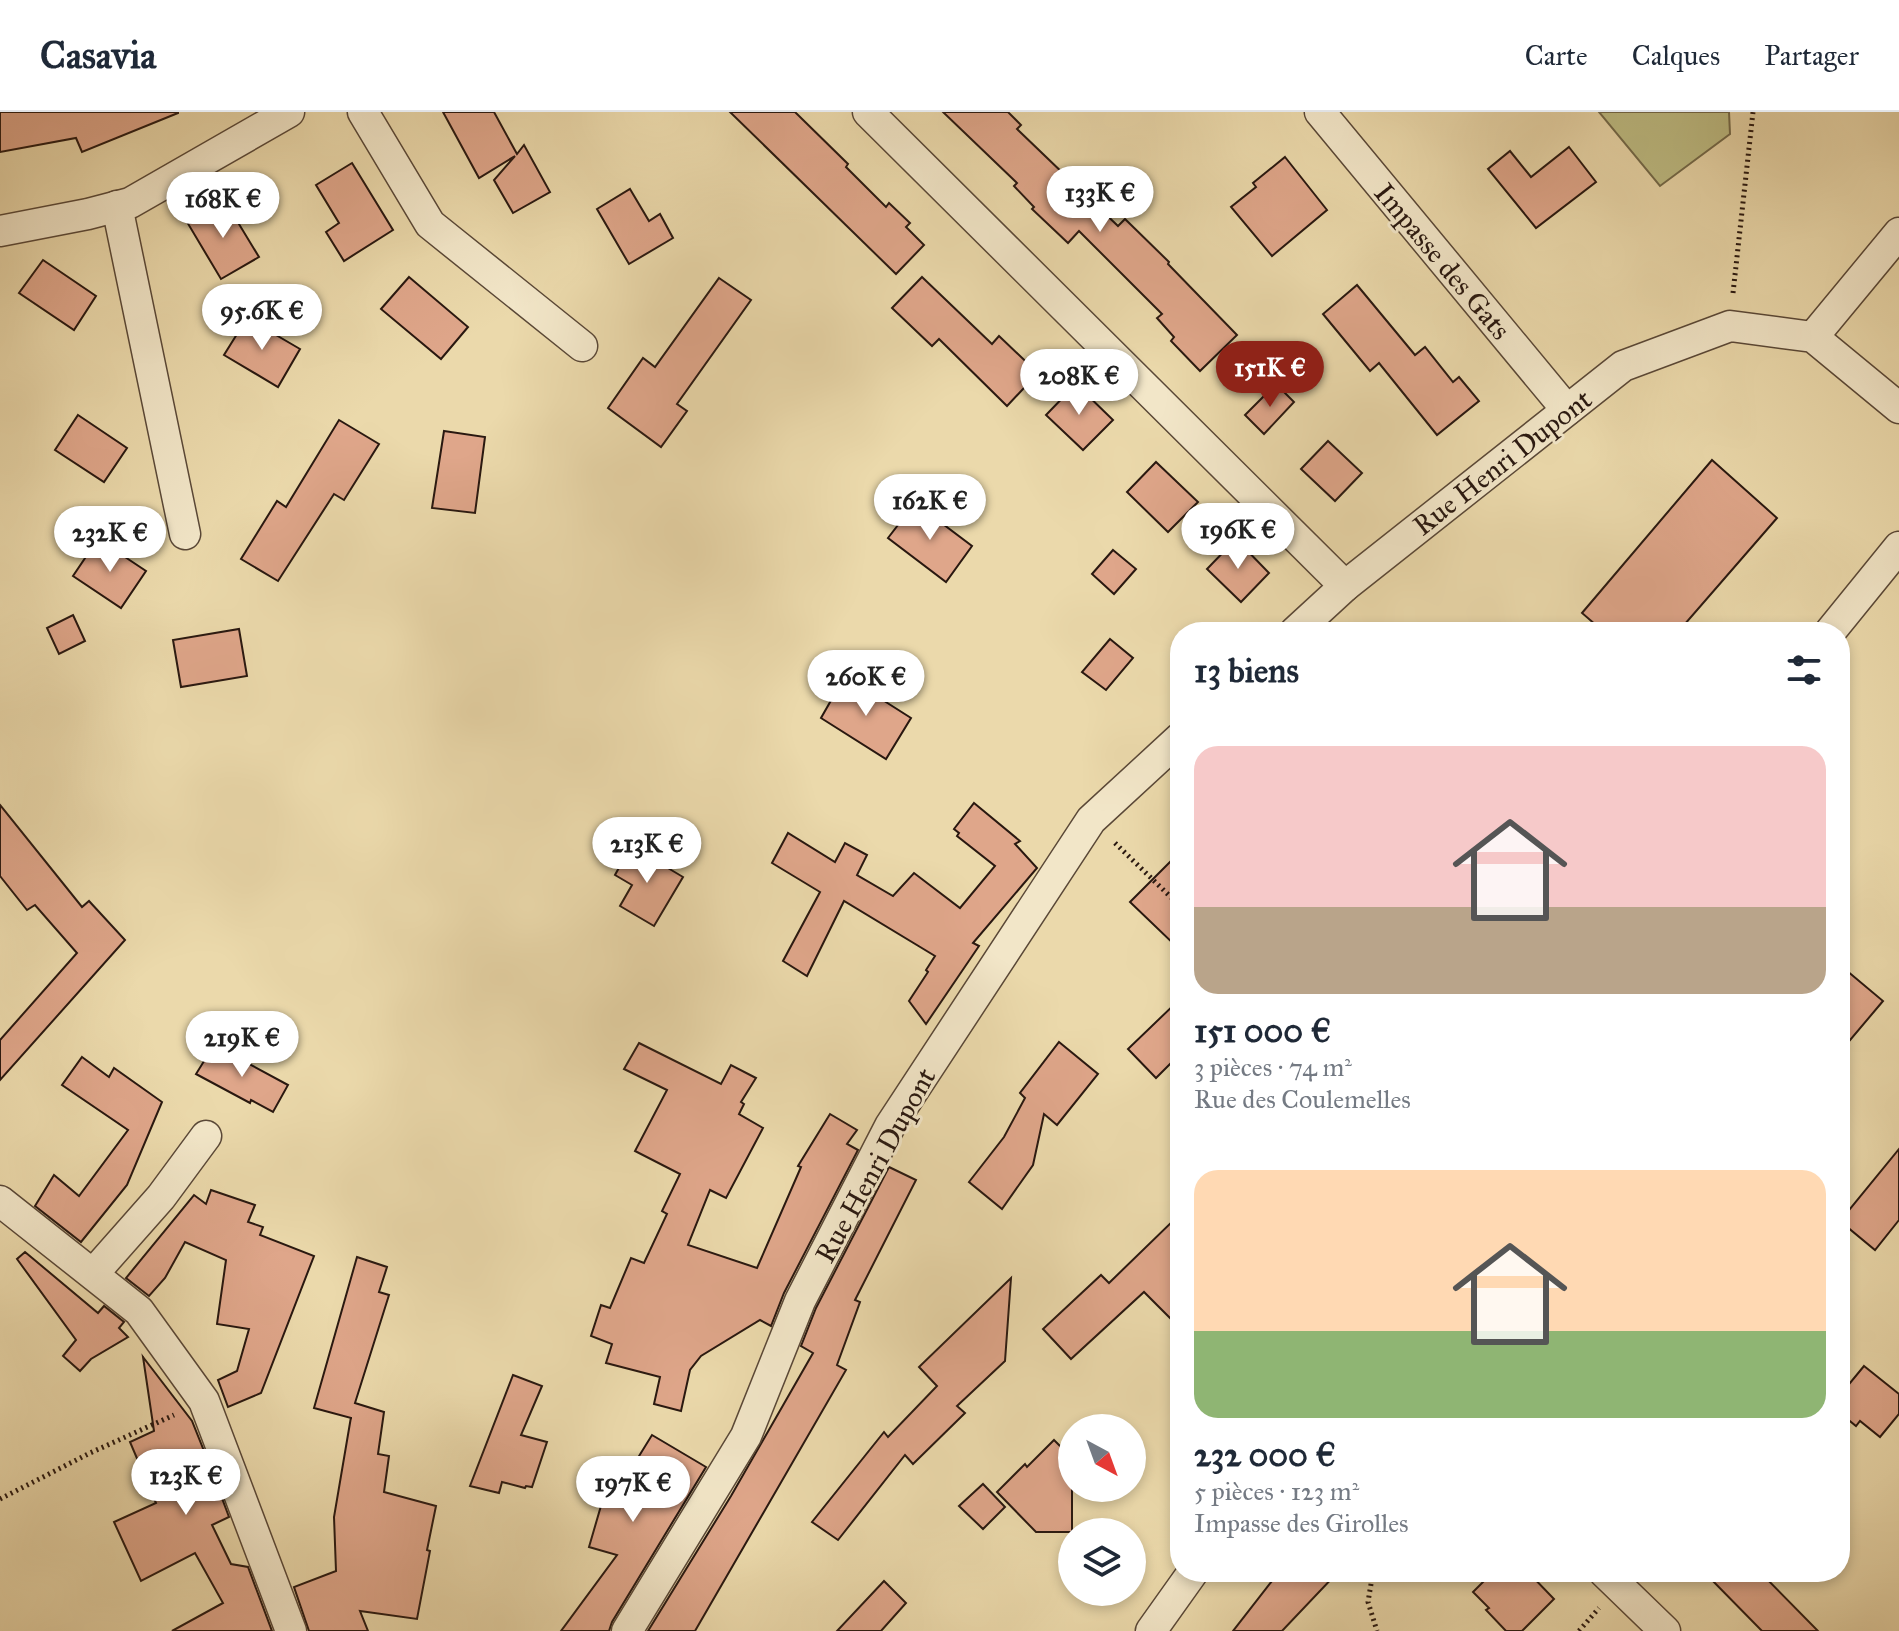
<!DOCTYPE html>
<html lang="fr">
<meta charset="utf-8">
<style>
body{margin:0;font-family:"IM FELL Great Primer",serif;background:#f6f6f7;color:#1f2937;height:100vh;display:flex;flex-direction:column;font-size:30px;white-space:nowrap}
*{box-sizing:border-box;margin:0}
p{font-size:26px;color:#747a83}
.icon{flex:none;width:44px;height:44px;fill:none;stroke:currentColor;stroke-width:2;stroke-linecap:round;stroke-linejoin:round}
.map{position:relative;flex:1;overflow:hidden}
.panel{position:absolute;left:1170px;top:510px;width:680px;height:960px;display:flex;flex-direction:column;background:#fff;border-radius:32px;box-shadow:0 4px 12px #0003}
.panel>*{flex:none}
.needle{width:52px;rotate:139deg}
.tools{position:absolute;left:1058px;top:1302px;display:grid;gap:16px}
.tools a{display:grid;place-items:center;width:88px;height:88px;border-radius:50%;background:#fff;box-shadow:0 4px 12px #0003;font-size:40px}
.price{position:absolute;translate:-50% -68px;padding:0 18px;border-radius:28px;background:#fff;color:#222;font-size:26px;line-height:52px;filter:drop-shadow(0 2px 4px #0008)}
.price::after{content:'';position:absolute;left:50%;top:48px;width:24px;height:18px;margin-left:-12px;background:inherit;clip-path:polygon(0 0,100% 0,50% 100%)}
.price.current{background:#8f2418;color:#fff}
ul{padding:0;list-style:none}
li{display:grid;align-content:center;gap:16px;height:424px;padding:0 24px}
li span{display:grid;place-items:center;height:248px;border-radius:24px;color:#555}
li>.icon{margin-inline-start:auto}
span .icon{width:144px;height:144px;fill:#fffc;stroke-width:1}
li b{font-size:34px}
h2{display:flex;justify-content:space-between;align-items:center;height:96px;padding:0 24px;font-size:34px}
header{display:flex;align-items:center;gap:48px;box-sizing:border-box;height:112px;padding:0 40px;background:#fff;border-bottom:2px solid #e0e1e3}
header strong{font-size:38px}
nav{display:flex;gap:44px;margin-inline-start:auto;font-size:28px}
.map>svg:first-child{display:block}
.green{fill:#bebd84;stroke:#746a4a;stroke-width:2}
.building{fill:#dfa68a;stroke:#291810;stroke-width:2}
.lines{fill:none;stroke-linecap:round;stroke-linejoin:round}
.minor-casing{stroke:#5a4837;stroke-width:33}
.path{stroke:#291810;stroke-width:5;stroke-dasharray:2 4;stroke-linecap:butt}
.minor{stroke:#f2e6c8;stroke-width:30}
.labels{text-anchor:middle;stroke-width:6;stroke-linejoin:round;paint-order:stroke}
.street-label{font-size:28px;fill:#291810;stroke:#f2e6c8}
</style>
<header>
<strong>Casavia</strong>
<nav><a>Carte</a><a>Calques</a><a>Partager</a></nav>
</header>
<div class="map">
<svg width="1899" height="1519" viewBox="0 0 1899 1519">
<rect width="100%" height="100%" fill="#ebd9ab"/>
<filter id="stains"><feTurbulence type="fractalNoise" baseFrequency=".0025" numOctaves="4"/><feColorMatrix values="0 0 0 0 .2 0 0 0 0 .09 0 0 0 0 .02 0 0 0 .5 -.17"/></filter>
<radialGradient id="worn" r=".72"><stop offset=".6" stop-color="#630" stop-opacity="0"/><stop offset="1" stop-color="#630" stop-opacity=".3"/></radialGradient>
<path class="green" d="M1599 0H1729L1730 22 1660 74Z"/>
<g class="building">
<path d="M0 0H178V1L82 40 76 26 0 40Z"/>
<path d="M443 0H494L517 42 524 33 550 80 513 101 494 68 515 44 479 66Z"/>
<path d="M730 0H795L848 52 846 55 886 95 889 91 910 111 906 115 924 133 896 162Z"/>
<path d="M943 0H1008L1021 13 1017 17 1118 114 1125 107 1169 150 1168 152 1237 223 1200 259 1171 229 1174 225 1157 206 1162 202 1079 119 1068 131 1032 97 1034 95 1014 74 1017 71Z"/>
<path d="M1569 35 1596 70 1536 116 1488 57 1510 39 1531 65Z"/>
<path d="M1285 45 1327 98 1272 144 1231 95 1256 75 1253 71Z"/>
<path d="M352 51 393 118 344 149 326 120 339 111 316 73Z"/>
<path d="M630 77 649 109 660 102 673 126 629 152 597 97Z"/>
<path d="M225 89 259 145 221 167 187 110Z"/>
<path d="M43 148 96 184 74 218 19 181Z"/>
<path d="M409 165 468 215 441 247 381 197Z"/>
<path d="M922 165 992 232 999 224 1038 261 1007 294 939 227 932 234 892 196Z"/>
<path d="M719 166 751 188 677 292 687 299 661 335 608 296 643 246 655 255Z"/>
<path d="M1357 173 1415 243 1425 235 1453 270 1459 265 1479 289 1437 323 1379 251 1370 259 1323 202Z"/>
<path d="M247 206 300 237 278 275 224 243Z"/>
<path d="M1076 272 1113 308 1083 338 1046 303Z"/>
<path d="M1276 272 1294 290 1264 322 1245 303Z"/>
<path d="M78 303 127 336 104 370 55 338Z"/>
<path d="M339 308 379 332 344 388 334 382 278 469 241 447 277 389 286 395Z"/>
<path d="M444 319 485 325 475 401 432 396Z"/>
<path d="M1328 329 1362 361 1335 389 1301 357Z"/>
<path d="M1712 348 1777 406 1678 520H1604L1582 501Z"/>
<path d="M1156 350 1198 390 1168 420 1127 380Z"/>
<path d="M915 391 972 434 946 470 888 426Z"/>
<path d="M98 427 146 459 121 496 73 464Z"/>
<path d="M1236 427 1269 461 1241 490 1207 457Z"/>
<path d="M1113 438 1136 457 1114 482 1092 462Z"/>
<path d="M73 503 85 529 59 542 47 516Z"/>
<path d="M239 517 247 564 181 575 173 528Z"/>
<path d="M1110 527 1133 546 1106 578 1082 560Z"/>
<path d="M845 564 911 606 886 647 821 606Z"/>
<path d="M974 691 1020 729 1015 732 1037 756 973 831 979 834 926 912 909 889 928 860 926 858 935 844 844 789 807 864 783 849 820 780 772 751 788 721 835 750 845 731 867 743 857 763 893 784 914 761 960 796 995 754 957 724 959 721 954 717Z"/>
<path d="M0 693 82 795 89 789 125 828 0 968V928L77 841 35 793 27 798 0 764Z"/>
<path d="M631 734 683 765 654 814 620 794 632 773 615 763Z"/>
<path d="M1180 740V838L1130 790Z"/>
<path d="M1840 853 1883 889 1840 940Z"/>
<path d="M1180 887V942L1156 966 1128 937Z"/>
<path d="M1059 930 1098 962 1057 1013 1044 1002 1033 1053 1002 1097 969 1070 1004 1025 1025 986 1020 981Z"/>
<path d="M639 931 721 972 731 953 756 966 741 990 744 992 739 1002 763 1016 726 1086 710 1078 688 1133 757 1156 801 1055 798 1054 830 1002 857 1018 847 1032 858 1038 784 1181 771 1214 760 1208 701 1244 690 1258 681 1299 654 1292 660 1265 606 1251 612 1232 591 1224 601 1193 610 1196 631 1146 644 1151 667 1102 662 1099 680 1062 635 1039 667 978 624 957Z"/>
<path d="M214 933 288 973 273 1000 251 988 250 991 196 962Z"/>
<path d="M82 945 109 965 114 956 162 990 127 1073 81 1130 35 1094 54 1063 79 1084 128 1018 62 973Z"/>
<path d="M1899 1037V1108L1875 1138 1840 1109Z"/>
<path d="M889 1055 916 1068 855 1188 860 1190 837 1253 846 1258 695 1519H648L731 1384 813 1241 801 1234 816 1196Z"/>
<path d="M211 1078 255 1093 248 1110 263 1115 260 1123 314 1144 261 1281 228 1295 218 1268 237 1259 249 1217 217 1212 226 1148 185 1130 165 1166 149 1184 126 1166 194 1083 206 1092Z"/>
<path d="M1180 1102V1216L1144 1180 1071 1247 1043 1217 1101 1163 1109 1171Z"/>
<path d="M25 1140 98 1201 104 1194 124 1210 119 1216 128 1225 91 1247 80 1259 63 1244 76 1228 17 1147Z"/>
<path d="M357 1145 387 1155 379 1180 389 1183 355 1291 384 1300 378 1342 389 1344 384 1380 436 1394 427 1438 430 1439 417 1507 360 1499 368 1519H309L294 1475 336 1459 334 1405 351 1305V1306L314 1296Z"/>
<path d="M1011 1166 1005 1249 957 1294 965 1301 913 1352 905 1343 838 1428 812 1410 884 1320 888 1325 937 1274 919 1255Z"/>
<path d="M143 1245 192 1309 208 1349 205 1350 217 1373 229 1405 212 1413 231 1452 248 1455 272 1519H172L223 1491 195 1441 141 1469 114 1410 156 1391 130 1330 154 1319Z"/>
<path d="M1864 1254 1899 1282V1302L1880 1325 1860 1309 1856 1314 1840 1301V1283Z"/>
<path d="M513 1263 542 1274 521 1323 547 1330 532 1375 526 1374 525 1376 502 1370 499 1381 470 1374Z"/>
<path d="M652 1323 706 1355 612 1510 609 1519H561L617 1443 589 1435 605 1380 591 1375 601 1347 631 1357Z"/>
<path d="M1054 1328 1072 1346V1420H1036L997 1380 1025 1352 1027 1355Z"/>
<path d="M983 1372 1005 1395 983 1417 959 1394Z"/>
<path d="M1279 1460H1338L1282 1519H1233Z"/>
<path d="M1493 1460H1528L1554 1487 1522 1519H1506L1486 1498 1489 1496 1473 1480Z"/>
<path d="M1704 1460H1760L1818 1519H1762Z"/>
<path d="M884 1469 906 1491 881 1519H837Z"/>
</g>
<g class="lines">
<g class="minor-casing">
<g id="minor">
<path d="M363 0 430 112 582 234"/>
<path d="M868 0 1345 474"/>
<path d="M1320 0 1567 298"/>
<path d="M117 94 185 422"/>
<path d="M0 119 88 102 130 91 289 0"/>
<path d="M1813 225 1899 121"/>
<path d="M1295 520 1345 474 1623 254 1730 214 1813 225 1899 296"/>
<path d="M1830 520 1899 435"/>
<path d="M0 1089 139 1199 204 1289 291 1519"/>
<path d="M93 1162 161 1085 206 1024"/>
<path d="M1604 1460 1665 1519"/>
<path d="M627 1519 746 1324 800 1189 890 1014 1091 708 1180 626"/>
<path d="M1151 1519 1193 1460"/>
</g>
</g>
<g class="path">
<path d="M1733 181 1753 0"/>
<path d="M1115 731 1180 794"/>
<path d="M0 1387 90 1341 174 1303"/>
<path d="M1373 1460 1368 1490 1377 1519"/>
<path d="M1579 1519 1599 1496"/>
</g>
<use href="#minor" class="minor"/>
</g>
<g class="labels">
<g class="street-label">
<text transform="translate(1443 149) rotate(50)" y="10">Impasse des Gats</text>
<text transform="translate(1502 350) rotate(-38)" y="10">Rue Henri Dupont</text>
<text transform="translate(875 1053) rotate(-61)" y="10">Rue Henri Dupont</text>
</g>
</g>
<rect width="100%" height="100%" filter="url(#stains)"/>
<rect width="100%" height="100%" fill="url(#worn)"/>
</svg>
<div class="tools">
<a><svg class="needle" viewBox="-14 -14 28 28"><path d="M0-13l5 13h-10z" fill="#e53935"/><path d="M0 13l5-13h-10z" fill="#747a83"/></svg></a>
<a><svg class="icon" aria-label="layers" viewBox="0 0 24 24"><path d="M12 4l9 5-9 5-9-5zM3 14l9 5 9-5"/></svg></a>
</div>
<b class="price" style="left:1100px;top:122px">133K €</b>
<b class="price" style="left:223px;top:128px">168K €</b>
<b class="price" style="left:262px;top:240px">95.6K €</b>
<b class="price current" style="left:1270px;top:297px">151K €</b>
<b class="price" style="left:1079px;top:305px">208K €</b>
<b class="price" style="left:930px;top:430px">162K €</b>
<b class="price" style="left:1238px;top:459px">196K €</b>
<b class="price" style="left:110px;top:462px">232K €</b>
<b class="price" style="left:866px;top:606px">260K €</b>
<b class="price" style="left:647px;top:773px">213K €</b>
<b class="price" style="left:242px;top:967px">219K €</b>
<b class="price" style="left:186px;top:1405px">123K €</b>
<b class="price" style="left:633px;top:1412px">197K €</b>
<section class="panel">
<h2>13 biens<svg class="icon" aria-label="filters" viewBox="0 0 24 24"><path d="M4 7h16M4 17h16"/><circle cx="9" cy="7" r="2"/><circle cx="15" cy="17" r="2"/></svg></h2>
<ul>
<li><span style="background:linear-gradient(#f6c9c9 65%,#b9a48a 0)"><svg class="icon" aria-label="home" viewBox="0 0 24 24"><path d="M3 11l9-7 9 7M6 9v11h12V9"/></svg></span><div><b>151 000 €</b><p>3 pièces · 74 m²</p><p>Rue des Coulemelles</p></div></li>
<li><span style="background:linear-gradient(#ffd9b3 65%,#8fb573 0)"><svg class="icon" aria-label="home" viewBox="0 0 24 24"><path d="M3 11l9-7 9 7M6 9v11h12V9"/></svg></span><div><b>232 000 €</b><p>5 pièces · 123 m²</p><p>Impasse des Girolles</p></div></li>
</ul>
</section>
</div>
